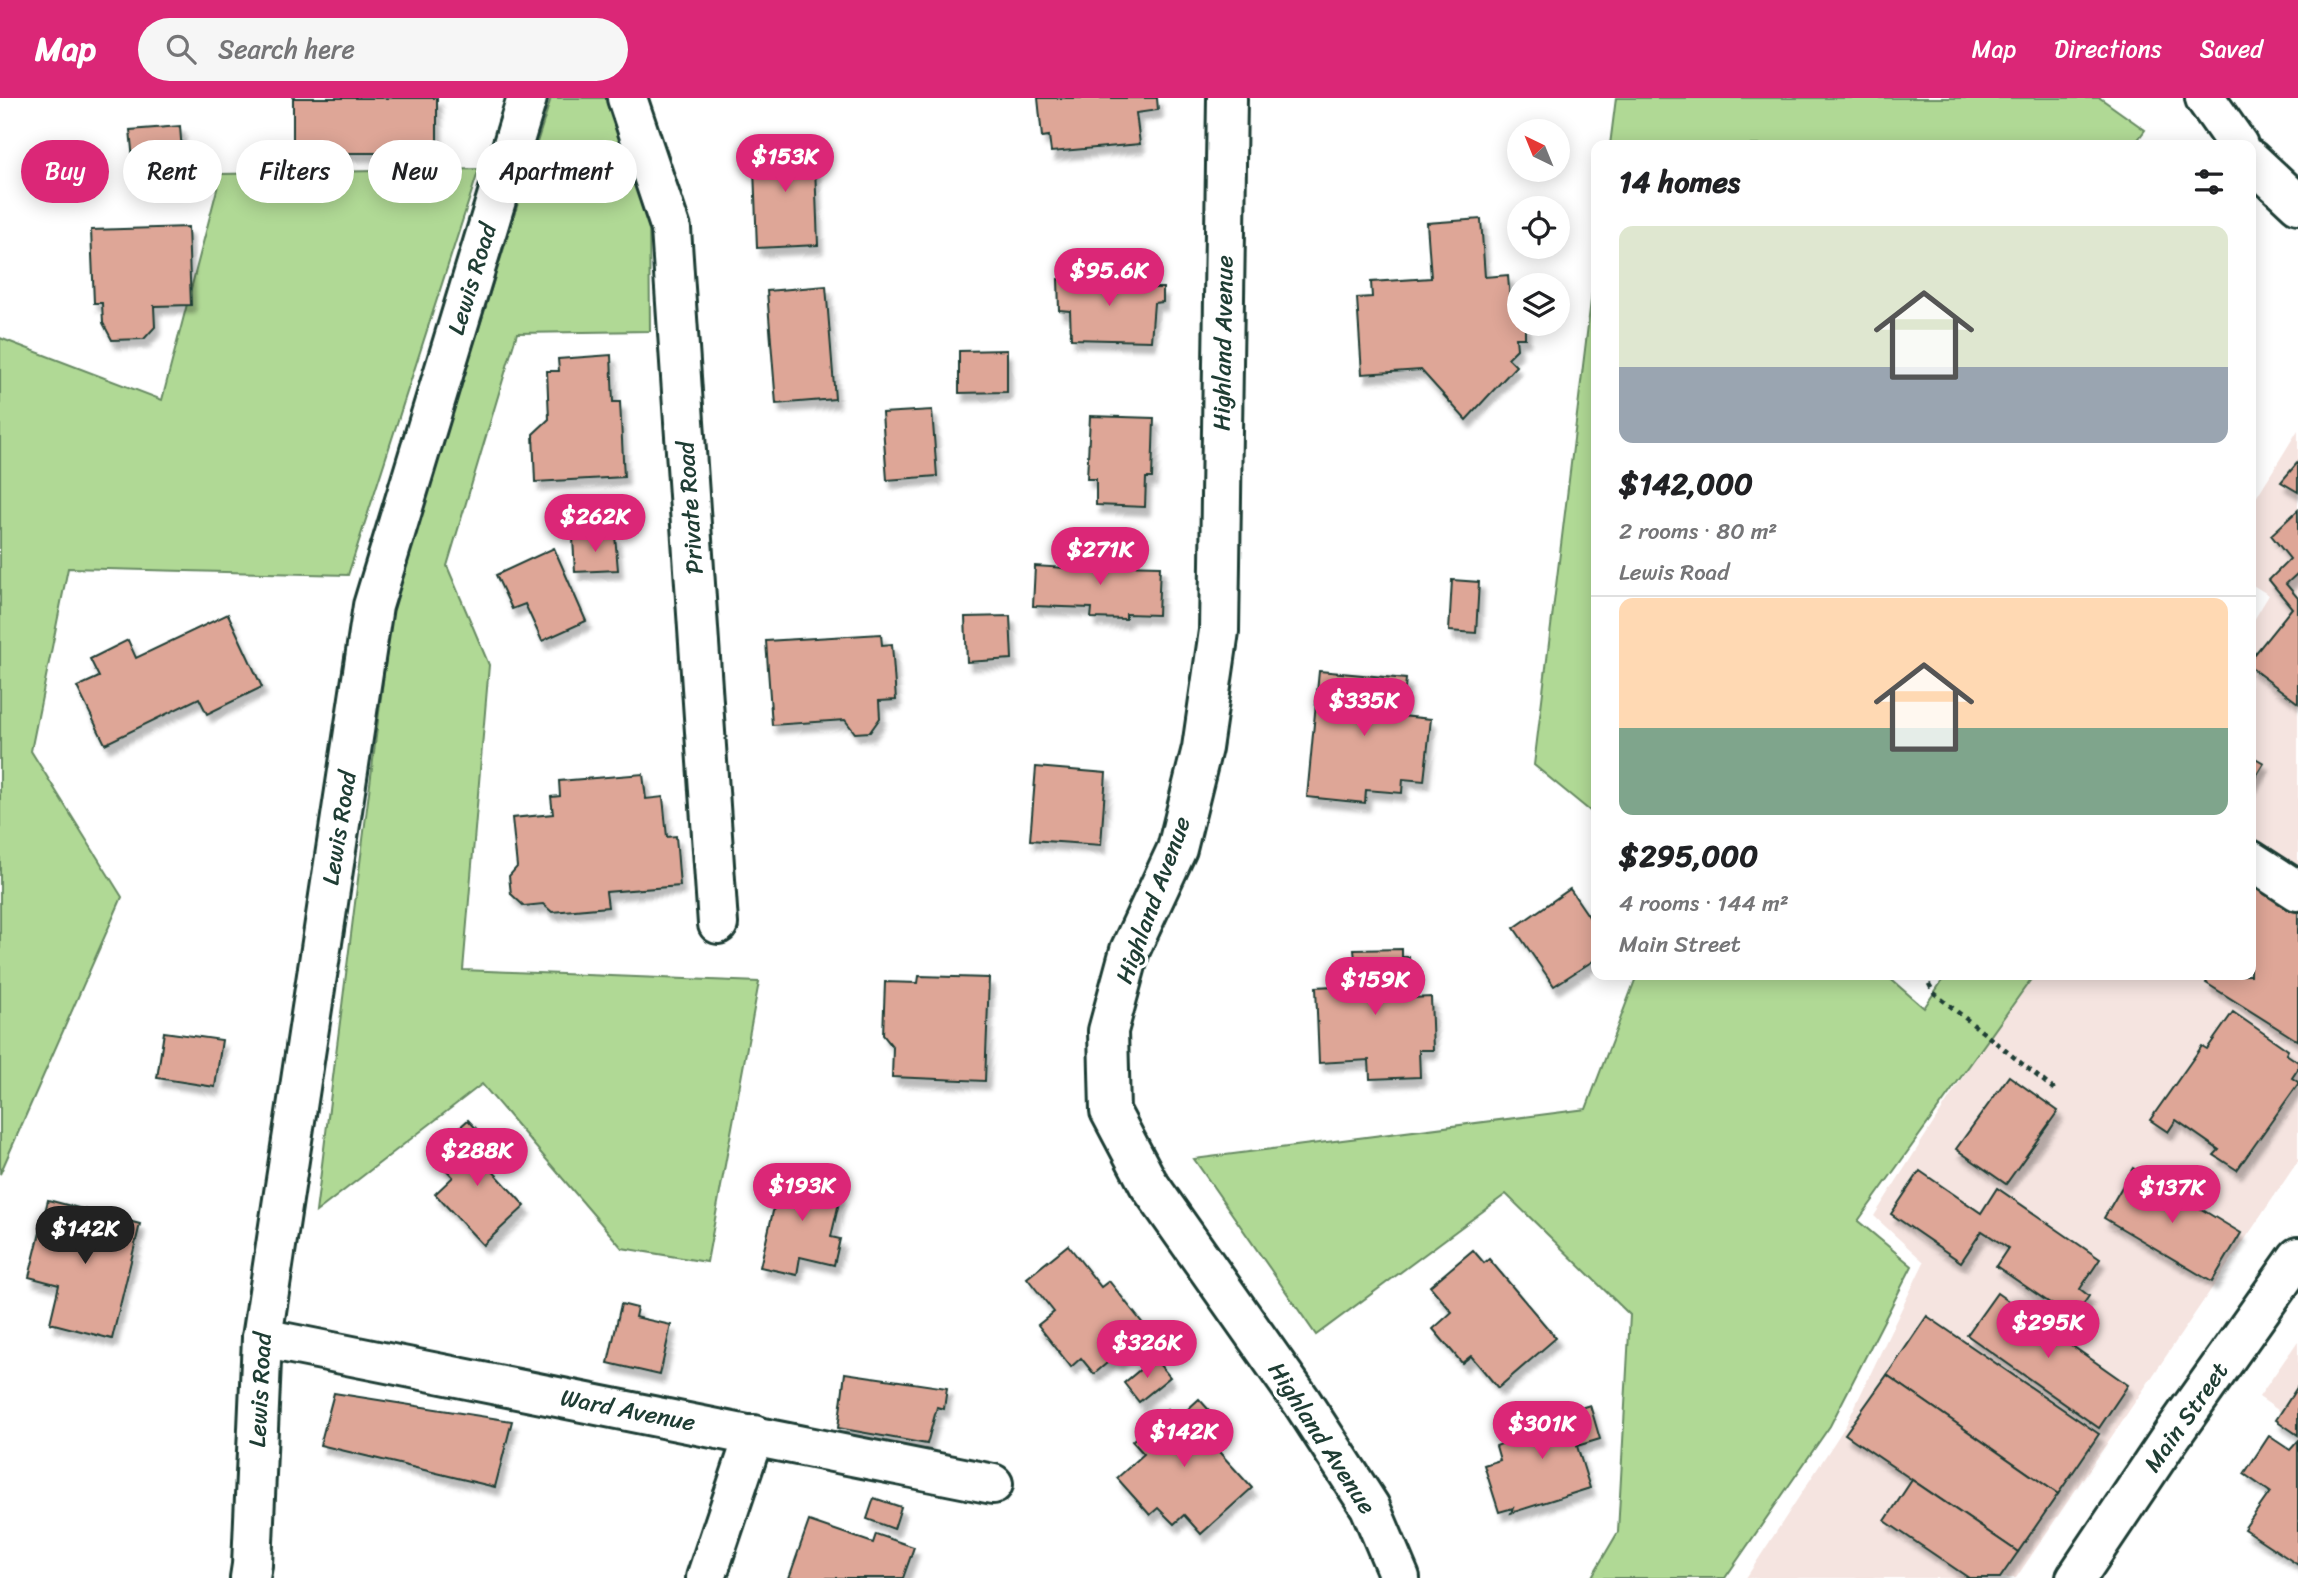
<!DOCTYPE html>
<meta charset="utf-8">
<style>
body{margin:0;font-family:Sriracha,sans-serif;background:#f6f6f6;color:#202124;height:100vh;display:flex;flex-direction:column;font-size:26px;white-space:nowrap}
*{box-sizing:border-box;margin:0}
p{font-size:23px;color:#757577}
.icon{flex:none;width:38px;height:38px;fill:none;stroke:currentColor;stroke-width:2;stroke-linecap:round;stroke-linejoin:round}
.map{position:relative;flex:1;overflow:hidden}
.side{position:absolute;left:1591px;top:42px;width:665px;height:840px;display:flex;flex-direction:column;background:#fff;border-radius:14px;box-shadow:0 4px 18px #0003}
.side>*{flex:none}
.guide{position:absolute;left:21px;top:42px;width:665px;height:63px;display:flex;gap:14px}
.needle{width:46px;rotate:317deg}
.fabs{position:absolute;left:1507px;top:21px;display:grid;gap:14px}
.fabs a{display:grid;place-items:center;width:63px;height:63px;border-radius:50%;background:#fff;box-shadow:0 4px 18px #0003;font-size:35px}
.price{position:absolute;translate:-50% -60px;padding:0 16px;border-radius:24px;background:#db2777;color:#fff;font-size:23px;line-height:46px;filter:drop-shadow(0 2px 4px #0008)}
.price::after{content:'';position:absolute;left:50%;top:42px;width:21px;height:16px;margin-left:-10px;background:inherit;clip-path:polygon(0 0,100% 0,50% 100%)}
.price.current{background:#222;color:#fff}
ul{padding:0;list-style:none}
li{display:grid;align-content:center;gap:14px;height:371px;padding:0 28px}
li+li{border-top:2px solid #e0e0e0}
li span{display:grid;place-items:center;height:217px;border-radius:14px;color:#555}
li>.icon{margin-inline-start:auto}
span .icon{width:126px;height:126px;fill:#fffc;stroke-width:1}
li b{font-size:30px}
h2{display:flex;justify-content:space-between;align-items:center;height:84px;padding:0 28px;font-size:30px}
.pill{padding:0 24px;border-radius:32px;background:#fff;box-shadow:0 4px 18px #0003;font-size:24px;line-height:63px}
.pill.current{background:#db2777;color:#fff}
header{display:flex;align-items:center;gap:42px;box-sizing:border-box;height:98px;padding:0 35px;background:#db2777;color:#fff}
header strong{font-size:33px}
nav{display:flex;gap:38px;margin-inline-start:auto;font-size:24px}
.search{width:490px;height:63px;background:#f6f6f6;display:flex;align-items:center;gap:18px;box-sizing:border-box;padding:0 24px;border-radius:38px;color:#757577;font-size:26px}
.map>svg:first-child{display:block}
.built{fill:#f5e4e0}
.green{fill:#b0d995;stroke:#688b64;stroke-width:2}
.building{fill:#dea697;stroke:#1f3d34;stroke-width:2;filter:url(#shadow)}
.lines{fill:none;stroke-linecap:round;stroke-linejoin:round}
.minor-casing{stroke:#1f3d34;stroke-width:44}
.major-casing{stroke:#1f3d34;stroke-width:44}
.path{stroke:#1f3d34;stroke-width:4.5;stroke-dasharray:5 5;stroke-linecap:butt}
.minor{stroke:#fff;stroke-width:38}
.major{stroke:#fff;stroke-width:38}
.labels{text-anchor:middle;stroke-width:7;stroke-linejoin:round;paint-order:stroke}
.street-label{font-size:24px;fill:#1f3d34;stroke:#fff}
</style>
<header>
<strong>Map</strong>
<div class="search"><svg class="icon" aria-label="search" viewBox="0 0 24 24"><circle cx="10" cy="10" r="6"/><path d="M15 15l6 6"/></svg>Search here</div>
<nav><a>Map</a><a>Directions</a><a>Saved</a></nav>
</header>
<div class="map">
<svg width="2298" height="1480" viewBox="0 0 2298 1480">
<defs>
<filter id="shadow"><feDropShadow dx="4.5" dy="8" stdDeviation="2" flood-color="#0004"/></filter>
</defs>
<rect width="100%" height="100%" fill="#fff"/>
<filter id="ink" filterUnits="userSpaceOnUse"><feTurbulence type="fractalNoise" baseFrequency=".0143" numOctaves="2"/><feDisplacementMap in="SourceGraphic" scale="14" xChannelSelector="R" yChannelSelector="G"/><feConvolveMatrix kernelMatrix="1 2 1 2 8 2 1 2 1" color-interpolation-filters="sRGB"/></filter>
<g filter="url(#ink)">
<g class="built">
<path d="M2298 332V1063L2016 1480H1746L1846 1327 1924 1164 1874 1118 2028 877H2250L2251 527 2269 497 2251 486V408Z"/>
<path d="M2298 1243V1326L2259 1299Z"/>
</g>
<g class="green">
<path d="M551 0H611L649 113 650 233 517 235 447 468 489 567 463 872 759 884 707 1164 622 1150 482 986 316 1114 393 504Z"/>
<path d="M1616 0H2100L2145 32 2134 47H1610Z"/>
<path d="M479 71 348 477 68 470 31 653 122 799 0 1076V240L162 302 221 76Z"/>
<path d="M1596 162V718L1534 667Z"/>
<path d="M1637 877H1886L1924 910 1946 877H2034L1858 1123 1912 1168 1830 1328 1725 1480H1591L1618 1434 1630 1217 1506 1096 1316 1237 1194 1061 1586 1011Z"/>
</g>
<g class="building">
<rect x="293" y="0" width="144" height="55"/>
<path d="M1038 0H1157L1158 12 1136 15 1140 46 1051 54 1049 38 1042 39Z"/>
<path d="M180 28 183 68 134 72 130 32Z"/>
<path d="M814 42 818 147 757 150 753 44Z"/>
<path d="M1481 121 1485 179 1508 177 1510 204 1515 211 1516 221H1519V226H1525V240H1516L1517 251 1508 260 1516 268 1466 322 1421 272 1362 276 1357 200 1372 199 1371 184 1431 180 1427 125Z"/>
<path d="M188 129 191 207 154 208 155 229 144 241 112 242 103 225 102 205H94L91 132Z"/>
<path d="M1145 180 1146 190H1163V204L1154 205 1151 243 1071 241 1070 213 1059 212 1058 181Z"/>
<path d="M826 188 835 301 776 306 767 193Z"/>
<path d="M1007 252V294L959 295V253Z"/>
<path d="M611 257 613 304H620L624 379 535 384 533 336 549 321 547 273H559L558 261Z"/>
<path d="M932 312 937 378 887 382 882 315Z"/>
<path d="M1090 318 1154 320 1152 380H1146L1145 409 1096 407V381H1087Z"/>
<path d="M2298 364V394L2281 384Z"/>
<path d="M2298 412V475L2286 486 2298 500V605L2250 569V562L2292 510 2269 482 2290 461 2271 437Z"/>
<path d="M615 437 618 472 575 474 573 441Z"/>
<path d="M554 450 586 523 542 543 525 506 512 511 496 477Z"/>
<path d="M1096 458 1122 459V467L1160 468 1158 517 1126 516V521L1091 520 1092 510 1033 508 1035 468 1066 470V461L1096 463Z"/>
<path d="M1452 482 1479 484 1476 535 1449 533Z"/>
<path d="M228 516 262 589 207 616 199 600 105 646 77 589 99 579 90 561 128 542 136 560Z"/>
<path d="M1010 518 1012 561 967 564 965 519Z"/>
<path d="M881 536 882 547 892 546 896 602 879 603 880 620 870 634 855 635 845 622 772 627 766 543Z"/>
<path d="M1319 573 1406 581 1402 618 1431 621 1424 683 1403 681 1402 695 1366 692 1365 705 1307 699Z"/>
<path d="M2250 657 2264 665 2250 688Z"/>
<path d="M1036 669 1106 675 1101 747 1030 742Z"/>
<path d="M643 676 646 701 663 699 667 739 676 738 680 788 606 794 608 809 552 814 543 806 524 808 511 796 509 778 517 769 512 720 553 716 551 699 560 698 559 683Z"/>
<path d="M2262 777 2298 799V943L2206 885 2211 877H2250V795Z"/>
<path d="M1570 791 1596 829V861L1554 888 1514 830Z"/>
<path d="M1402 851V859H1409L1411 900 1431 899 1433 952H1419L1420 979 1370 981 1369 962 1319 965 1316 889 1351 887 1350 862 1355 861 1354 852Z"/>
<path d="M919 878 989 880 985 983 892 979 893 949 883 937 885 884 918 885Z"/>
<path d="M2233 914 2288 952 2286 956 2298 964V971L2292 980 2298 984V986L2237 1072 2214 1057 2219 1052 2176 1022 2168 1034 2150 1022 2202 948 2207 951Z"/>
<path d="M164 934 222 942 215 989 157 980Z"/>
<path d="M2009 978 2058 1013 2006 1086 1956 1051Z"/>
<path d="M468 1022 490 1045 477 1056 525 1108 483 1147 435 1096 453 1079 441 1066 462 1047 452 1036Z"/>
<path d="M788 1068 826 1077 823 1092 841 1096 831 1139 840 1141 834 1167 800 1159 797 1177 760 1169 781 1079 785 1080Z"/>
<path d="M2133 1070 2241 1135 2212 1184 2104 1120Z"/>
<path d="M1920 1073 1981 1115 1997 1090 2100 1161 2080 1191 2089 1198 2073 1221 1996 1168 2008 1150 1982 1133 1961 1164 1891 1116Z"/>
<path d="M48 1102 140 1126 112 1241 50 1225 59 1187 29 1179Z"/>
<path d="M1068 1147 1101 1189 1109 1183 1152 1237 1117 1264 1113 1260 1094 1276 1081 1260 1071 1269 1038 1227 1054 1214 1027 1180Z"/>
<path d="M1473 1152 1484 1165 1489 1161 1556 1240 1498 1290 1471 1258 1462 1265 1433 1231 1452 1214 1430 1188Z"/>
<path d="M1997 1195 2128 1287 2099 1330 1967 1237Z"/>
<path d="M621 1206 637 1210 635 1219 671 1227 660 1277 608 1265Z"/>
<path d="M1927 1218 2099 1336 2058 1396 1887 1277Z"/>
<path d="M1154 1260 1170 1279 1139 1304 1124 1285Z"/>
<path d="M845 1275 947 1290 944 1311 937 1309 927 1346 838 1330Z"/>
<path d="M1887 1277 2058 1396 2018 1454 1845 1336Z"/>
<path d="M2298 1288V1337L2276 1322Z"/>
<path d="M334 1295 512 1323 495 1389 320 1347Z"/>
<path d="M1199 1301 1227 1332 1211 1345 1252 1390 1201 1436 1184 1417 1174 1426 1158 1410 1150 1417 1117 1380 1144 1356 1132 1343 1167 1311 1176 1322Z"/>
<path d="M1590 1307 1600 1341 1577 1348 1590 1390 1511 1415 1513 1410 1499 1414 1484 1367 1500 1362 1496 1348 1509 1343 1506 1333Z"/>
<path d="M2269 1338 2290 1352 2298 1343V1467L2244 1431 2270 1394 2244 1376Z"/>
<path d="M1912 1382 2018 1454 2000 1480H1969L1885 1423Z"/>
<path d="M874 1400 901 1409 894 1431 867 1421Z"/>
<path d="M809 1423 873 1445 876 1436 914 1449 903 1480H789Z"/>
</g>
<g class="lines">
<g class="minor-casing">
<g id="minor">
<path d="M627 0 671 131 718 826"/>
<path d="M1227 0 1219 533 1202 650 1177 751 1130 852 1108 933 1110 1013 1148 1085 1302 1304 1370 1409 1400 1480"/>
<path d="M2205 0 2238 47"/>
<path d="M2250 61 2298 106"/>
<path d="M2250 762 2298 793"/>
<path d="M262 1240 993 1386"/>
<path d="M250 1480 252 1467 262 1240 373 508 527 0"/>
<path d="M706 1480 754 1337"/>
</g>
</g>
<g class="major-casing">
<path id="major" d="M2076 1480 2172 1337 2298 1159"/>
</g>
<path class="path" d="M1924 877 1934 895 2056 993"/>
<use href="#minor" class="minor"/>
<use href="#major" class="major"/>
</g>
</g>
<g class="labels">
<g class="street-label">
<text transform="translate(472 181) rotate(-73)" y="8">Lewis Road</text>
<text transform="translate(1223 245) rotate(-89)" y="8">Highland Avenue</text>
<text transform="translate(690 410) rotate(-94)" y="8">Private Road</text>
<text transform="translate(339 730) rotate(-81)" y="8">Lewis Road</text>
<text transform="translate(1153 802) rotate(-70)" y="8">Highland Avenue</text>
<text transform="translate(260 1292) rotate(-87)" y="8">Lewis Road</text>
<text transform="translate(628 1312) rotate(11)" y="8">Ward Avenue</text>
<text transform="translate(2186 1319) rotate(-55)" y="8">Main Street</text>
<text transform="translate(1322 1340) rotate(57)" y="8">Highland Avenue</text>
</g>
</g>
</svg>
<div class="fabs">
<a><svg class="needle" viewBox="-14 -14 28 28"><path d="M0-13l5 13h-10z" fill="#e53935"/><path d="M0 13l5-13h-10z" fill="#757577"/></svg></a>
<a><svg class="icon" aria-label="locate" viewBox="0 0 24 24"><circle cx="12" cy="12" r="6"/><path d="M12 2v4M12 18v4M2 12h4M18 12h4"/></svg></a>
<a><svg class="icon" aria-label="layers" viewBox="0 0 24 24"><path d="M12 4l9 5-9 5-9-5zM3 14l9 5 9-5"/></svg></a>
</div>
<b class="price" style="left:785px;top:96px">$153K</b>
<b class="price" style="left:1109px;top:210px">$95.6K</b>
<b class="price" style="left:595px;top:456px">$262K</b>
<b class="price" style="left:1100px;top:489px">$271K</b>
<b class="price" style="left:1364px;top:640px">$335K</b>
<b class="price" style="left:1375px;top:919px">$159K</b>
<b class="price" style="left:477px;top:1090px">$288K</b>
<b class="price" style="left:802px;top:1125px">$193K</b>
<b class="price" style="left:2172px;top:1127px">$137K</b>
<b class="price current" style="left:85px;top:1168px">$142K</b>
<b class="price" style="left:2048px;top:1262px">$295K</b>
<b class="price" style="left:1147px;top:1282px">$326K</b>
<b class="price" style="left:1542px;top:1363px">$301K</b>
<b class="price" style="left:1184px;top:1371px">$142K</b>
<div class="guide">
<a class="pill current">Buy</a>
<a class="pill">Rent</a>
<a class="pill">Filters</a>
<a class="pill">New</a>
<a class="pill">Apartment</a>
</div>
<section class="side">
<h2>14 homes<svg class="icon" aria-label="filters" viewBox="0 0 24 24"><path d="M4 7h16M4 17h16"/><circle cx="9" cy="7" r="2"/><circle cx="15" cy="17" r="2"/></svg></h2>
<ul>
<li><span style="background:linear-gradient(#dfe7d0 65%,#9aa5b1 0)"><svg class="icon" aria-label="home" viewBox="0 0 24 24"><path d="M3 11l9-7 9 7M6 9v11h12V9"/></svg></span><div><b>$142,000</b><p>2 rooms · 80 m²</p><p>Lewis Road</p></div></li>
<li><span style="background:linear-gradient(#ffd9b3 60%,#7fa58c 0)"><svg class="icon" aria-label="home" viewBox="0 0 24 24"><path d="M3 11l9-7 9 7M6 9v11h12V9"/></svg></span><div><b>$295,000</b><p>4 rooms · 144 m²</p><p>Main Street</p></div></li>
</ul>
</section>
</div>
